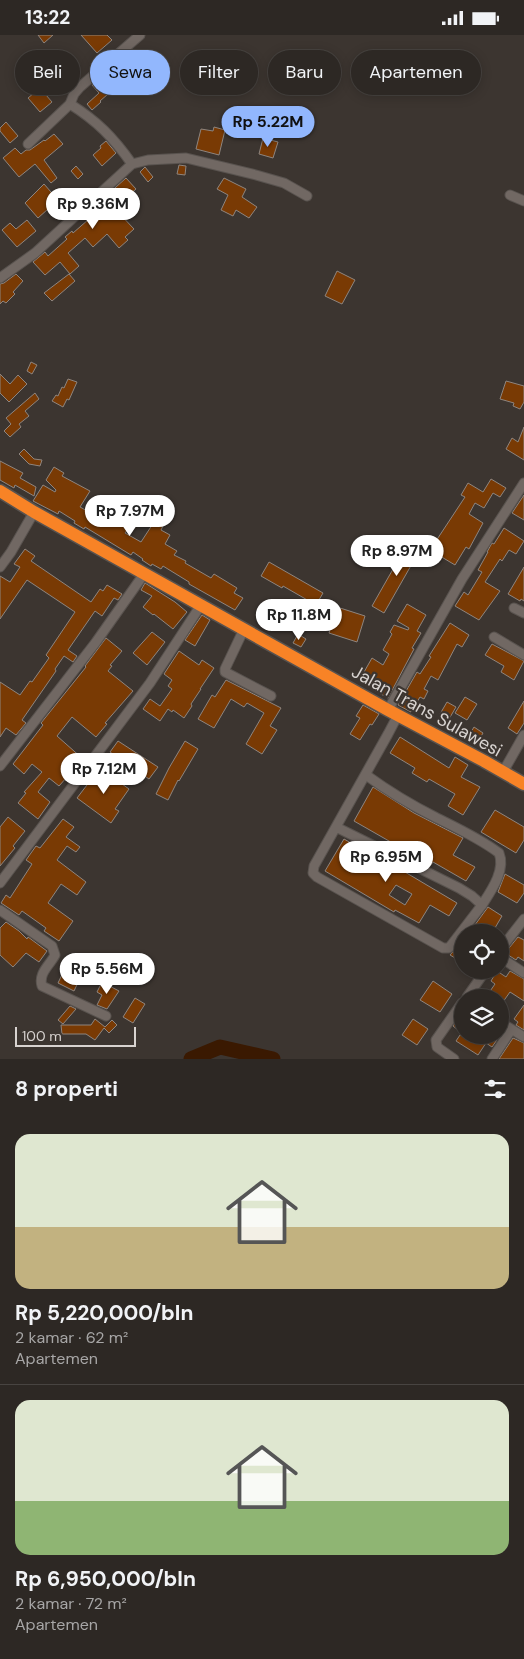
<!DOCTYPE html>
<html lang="id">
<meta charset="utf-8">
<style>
body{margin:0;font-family:"DM Sans",sans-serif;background:#393431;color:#f1f3f6;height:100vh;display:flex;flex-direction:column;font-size:19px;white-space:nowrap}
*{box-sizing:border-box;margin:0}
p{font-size:16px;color:#a7a6a6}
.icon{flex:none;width:28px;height:28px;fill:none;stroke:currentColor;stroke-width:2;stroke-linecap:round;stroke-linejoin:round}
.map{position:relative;height:1024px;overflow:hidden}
.side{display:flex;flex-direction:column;background:#2d2824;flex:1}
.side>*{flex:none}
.top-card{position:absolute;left:15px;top:15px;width:495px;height:45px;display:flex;gap:10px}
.controls{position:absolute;left:454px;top:889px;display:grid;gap:10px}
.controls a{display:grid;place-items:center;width:55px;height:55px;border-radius:50%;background:#2d2824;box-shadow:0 2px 12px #0003,0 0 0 1px #484441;font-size:25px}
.scale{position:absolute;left:15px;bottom:12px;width:121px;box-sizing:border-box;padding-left:5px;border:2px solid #d8d3d0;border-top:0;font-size:14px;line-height:18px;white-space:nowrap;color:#d8d3d0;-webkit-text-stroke:4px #3c3530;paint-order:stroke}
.price{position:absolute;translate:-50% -42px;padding:0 11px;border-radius:18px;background:#fff;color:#222;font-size:16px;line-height:32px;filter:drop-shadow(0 1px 2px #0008)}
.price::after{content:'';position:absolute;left:50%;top:30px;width:15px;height:11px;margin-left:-8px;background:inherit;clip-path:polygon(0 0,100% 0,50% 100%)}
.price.selected{background:#92b7fd;color:#111}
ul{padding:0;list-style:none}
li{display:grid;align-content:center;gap:10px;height:265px;padding:0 15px}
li+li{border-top:1px solid #484441}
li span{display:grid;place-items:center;height:155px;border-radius:15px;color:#555}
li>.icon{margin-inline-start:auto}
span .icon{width:90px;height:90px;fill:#fffc;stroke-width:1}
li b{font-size:21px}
h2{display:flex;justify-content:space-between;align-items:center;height:60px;padding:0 15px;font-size:21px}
.pill{padding:0 18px;border-radius:22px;background:#2d2824;box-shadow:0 2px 12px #0003,0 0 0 1px #484441;font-size:18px;line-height:45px}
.pill.selected{background:#92b7fd;color:#111}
.status{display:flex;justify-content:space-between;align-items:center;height:35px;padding:0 25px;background:#2d2824;direction:ltr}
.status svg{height:14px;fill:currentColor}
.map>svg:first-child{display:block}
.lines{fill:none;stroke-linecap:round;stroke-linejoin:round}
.river{stroke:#3a1901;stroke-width:15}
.building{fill:#793a04;stroke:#8e857f;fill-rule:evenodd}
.minor-casing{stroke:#59534f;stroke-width:11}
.highway-casing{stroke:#59534f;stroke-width:15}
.minor{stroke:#716863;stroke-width:9}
.highway{stroke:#f88326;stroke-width:12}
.labels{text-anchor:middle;stroke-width:4.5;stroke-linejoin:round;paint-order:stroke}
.street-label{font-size:18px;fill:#d8d3d0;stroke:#3c3530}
</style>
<div class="status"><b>13:22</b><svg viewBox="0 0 49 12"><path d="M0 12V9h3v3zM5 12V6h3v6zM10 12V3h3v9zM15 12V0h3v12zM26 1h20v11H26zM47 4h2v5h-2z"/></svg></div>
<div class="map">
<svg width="524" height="1024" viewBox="0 0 524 1024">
<rect width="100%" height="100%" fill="#3c3530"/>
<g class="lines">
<path class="river" d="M191 1024 220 1012 273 1024"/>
</g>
<g class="building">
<path d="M38 0H53L44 8Z"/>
<path d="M81 0H107L112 5 97 18Z"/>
<path d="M33 16 43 26 36 32 27 22Z"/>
<path d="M127 19 139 32 100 66 101 67 92 75 87 69 99 58 92 50Z"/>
<path d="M59 26 73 41 61 52 47 36Z"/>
<path d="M40 53 52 67 40 77 28 63Z"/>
<path d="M6 87 18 101 10 108 0 96V93Z"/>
<path d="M214 92 225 95 219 120 196 114 201 94 213 96Z"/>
<path d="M54 99 63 109 44 125 57 143 51 148 35 129 19 142 3 123 15 113 21 119 26 115H30L44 105 45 106Z"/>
<path d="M263 103 278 107 273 123 259 119Z"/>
<path d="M106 106 116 118 102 131 93 120 101 113 100 111Z"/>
<path d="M179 130 186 131 185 140 177 139Z"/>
<path d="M76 131 83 139 78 144 71 136Z"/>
<path d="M145 132 153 142 148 147 140 137Z"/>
<path d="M126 143 136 154 118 170 121 173 117 176 134 194 125 202 128 205 119 213 107 199 93 212 85 203 68 218 79 231 70 239 60 227 45 240 33 227 45 217 48 221 67 204 65 202 72 196 73 198 89 184 85 180Z"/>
<path d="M224 143 246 154 242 162 257 172 249 183 236 175 233 181 221 175 228 160 217 154Z"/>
<path d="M44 149 58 165 38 183 25 168Z"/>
<path d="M27 185 36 196 17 212 2 195 10 188 16 194Z"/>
<path d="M337 236 355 245 342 269 325 261Z"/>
<path d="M16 239 23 246 13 257 15 259 6 268 3 266 0 269V249L4 248Z"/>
<path d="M69 239 75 246 52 266 44 258Z"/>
<path d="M31 327 37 330 32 339 27 336Z"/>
<path d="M0 339 10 349 18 340 27 349 9 367 0 358Z"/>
<path d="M68 344 77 347 69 365 67 364 63 372 52 366 56 360 58 361 62 352 64 353Z"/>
<path d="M506 346 524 351V367L520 374 513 371 514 368 500 364Z"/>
<path d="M35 358 39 364 25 376 29 381 19 389 21 392 10 402 4 396 11 389 6 383Z"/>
<path d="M524 392V425L506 414 512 403 518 407Z"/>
<path d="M24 414 34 424 42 425 40 431 29 429 19 419Z"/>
<path d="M0 426 23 438 20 443 36 452 34 461 15 450 14 453 0 445Z"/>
<path d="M54 432 64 438 62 441 90 456 80 472 100 483 111 465 123 472 115 486 128 494 125 498 141 507 156 484 164 489 161 495 170 500 165 509 177 516 174 520 186 526 185 528 211 543 214 539 237 553 234 558 243 563 235 575 189 549V547L163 531 161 534 152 529 151 531 142 525 143 524 133 517 131 520 85 492 84 494 74 488 75 486 59 476 58 479 33 466 43 450 55 457 56 455 46 445Z"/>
<path d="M491 444 506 453 500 462 493 458 484 473 475 468 469 479 483 488 469 514 466 512 455 530 430 515 465 462 461 460 468 448 483 457Z"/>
<path d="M524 460V485L512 478Z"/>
<path d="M504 493 524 506 516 519 509 515 502 526 500 524 485 547 500 556 479 585 455 571 464 557 468 560 482 537 478 535 488 517H487L492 508 494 509Z"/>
<path d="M409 506 421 513 384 578 372 571Z"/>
<path d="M25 514 35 521 31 526 91 567 100 554 103 556 107 550 122 559 118 565 114 563 102 581 95 576 68 615 77 621 73 627 64 621 55 634 56 636 22 685 26 688 16 700 6 693 0 702V647L20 660 30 646 32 647 49 623 46 620 75 577 27 545 0 584V541L10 547 20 532 14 529Z"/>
<path d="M269 527 323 558 316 570 283 551 282 553 261 541Z"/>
<path d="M524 532V566L521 564 520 566 508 559Z"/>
<path d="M145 548 175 567 187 577 173 594 154 579 153 580 143 572 152 561 141 555Z"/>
<path d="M407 569 426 580 417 596 421 598 412 613 414 614 388 663 374 655 379 646 364 637 372 623 383 630 389 619 383 615 392 599 390 597 394 590 408 595 409 593 397 586Z"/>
<path d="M337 572 365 581 357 607 329 598Z"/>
<path d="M202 580 210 585 195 611 185 605Z"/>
<path d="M450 588 469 600 462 612 457 609 438 645 431 641 424 654 428 656 424 664 420 662 411 677 398 670 417 637 420 639 431 622 429 621Z"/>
<path d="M152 597 165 607 147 630 133 618Z"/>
<path d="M298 599 306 604 301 612 293 608Z"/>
<path d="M106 603 122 616 110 630 112 631 108 636 133 656 105 688 107 689 96 702 72 682 57 701 83 724 59 751 49 743 38 757 50 767 38 784 18 768 26 758 24 757 42 737 32 729 24 739 13 729 43 690 41 688 86 632 85 631Z"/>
<path d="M492 609 524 626 514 645 501 637 504 631 485 620Z"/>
<path d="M179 616 199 630 202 625 214 633 200 654H201L191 669 192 671 184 683 173 675 172 677 168 674 160 686 143 674 150 664 160 671 172 654 168 651 172 645 164 639Z"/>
<path d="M226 645 281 673 270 691 277 695 262 719 246 709 264 678 247 668 244 672 231 664 214 693 198 684 212 660 215 662Z"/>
<path d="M465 662 477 669 467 685 455 678Z"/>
<path d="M524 666V688L517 699 508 693Z"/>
<path d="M447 667 456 672 449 684 440 679Z"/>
<path d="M363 670 379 679 372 690 370 689 360 705 350 699 360 683 356 681Z"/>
<path d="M474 692 483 698 476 710 467 704Z"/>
<path d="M400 702 449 733 455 722 468 730 461 742 480 752 463 780 448 771 455 759 429 744 427 747 412 738 415 733 390 718Z"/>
<path d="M118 706 158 732 149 744 110 717Z"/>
<path d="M185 706 198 714 179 746 178 745 168 765 156 759 169 733Z"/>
<path d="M100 733 129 754 115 774 119 776 111 788 77 763Z"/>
<path d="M373 752 414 778 463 803 453 820 475 832 466 846 433 827 431 830 354 786Z"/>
<path d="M495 775 524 792V805L516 818 481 797Z"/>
<path d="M8 782 25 796 13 811 15 813 0 831V792Z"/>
<path d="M63 784 74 792 66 802 80 812 76 817 67 811 57 825 86 847 77 860 61 849 48 868 73 886 59 906 44 896 46 893 22 876 19 880 1 868 6 860 10 863 32 829 26 825 36 811 40 813Z"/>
<path d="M344 804 377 823 378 821 457 868 449 881 430 870 419 888 395 875 394 877 325 836ZM396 850 412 859 405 870 389 860Z"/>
<path d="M505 839 524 850V858L517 868 498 857Z"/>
<path d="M488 872 502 881 492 898H469Z"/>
<path d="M6 887 19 896 27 904 28 902 47 916 39 927 26 918 13 932 0 920V893Z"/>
<path d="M518 902 524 905V926L518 922 516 925 505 918Z"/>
<path d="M462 906V927L450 920Z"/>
<path d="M66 931 82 939 74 956 58 948Z"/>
<path d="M497 936 506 942 510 936 524 944V966L510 957 500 971V962H486L495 949 491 946Z"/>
<path d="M433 946 452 959 440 977 420 965Z"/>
<path d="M102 947 119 956 107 974 97 970 102 960 97 957Z"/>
<path d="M135 963 145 969 133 988 123 982Z"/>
<path d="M524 970V995L516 990 518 987 514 984Z"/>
<path d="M70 971 76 974 63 989 58 985Z"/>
<path d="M462 978V998L453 991Z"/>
<path d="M95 984 105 992 112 985 117 990 109 998 104 993 95 1005 86 999H62L61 990H91Z"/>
<path d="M413 984 428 994 417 1010 402 1000Z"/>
<path d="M500 994 503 996 492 1012 486 1008 478 1020 456 1006 460 1000H469L478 1006 483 1000H500Z"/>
<path d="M513 1003 524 1008V1024H499Z"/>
</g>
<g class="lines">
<g class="minor-casing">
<g id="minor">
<path d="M70 69C97 86 113 102 132 129"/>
<path d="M28 109 70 69 74 59 80 52 140 0"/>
<path d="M510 160 524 166"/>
<path d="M0 243 35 218 132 129 148 125 186 123 256 140 284 148 307 161"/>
<path d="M0 532 11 517 34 477"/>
<path d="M514 573 524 578"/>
<path d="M244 594 225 634V637L271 661"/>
<path d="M494 602 524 620"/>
<path d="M388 675 462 544 524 448"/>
<path d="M0 731 96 607 144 539"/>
<path d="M503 737 524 700"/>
<path d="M366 740C388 756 411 770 435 782 457 793 479 803 499 818 506 835 491 856 482 870"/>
<path d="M336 792 459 853 472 861 482 870 449 913H443L317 842 313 838 314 831 388 699 398 680"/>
<path d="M0 848 150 648 201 570"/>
<path d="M0 875 52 911 55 920C50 930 38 938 42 951L106 981"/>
<path d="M500 915 524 884"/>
<path d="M500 922 524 938"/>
<path d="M467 962 486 935"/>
<path d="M500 987 524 1002"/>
<path d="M454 1024 437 1012 436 1005 462 968"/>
<path d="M492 1024 511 995"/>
</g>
</g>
<g class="highway-casing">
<path id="highway" d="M0 456 34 477 388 675 484 726 524 749"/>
</g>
<use href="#minor" class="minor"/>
<use href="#highway" class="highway"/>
</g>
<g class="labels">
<g class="street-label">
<text transform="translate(427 676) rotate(29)" y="6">Jalan Trans Sulawesi</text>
</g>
</g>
</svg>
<div class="controls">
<a><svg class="icon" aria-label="locate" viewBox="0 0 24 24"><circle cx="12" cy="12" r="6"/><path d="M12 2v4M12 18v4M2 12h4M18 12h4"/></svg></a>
<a><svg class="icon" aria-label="layers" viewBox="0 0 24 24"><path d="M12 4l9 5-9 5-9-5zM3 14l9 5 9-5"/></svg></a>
</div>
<div class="scale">100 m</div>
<b class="price selected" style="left:268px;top:113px">Rp 5.22M</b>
<b class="price" style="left:93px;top:195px">Rp 9.36M</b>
<b class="price" style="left:130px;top:502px">Rp 7.97M</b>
<b class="price" style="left:397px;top:542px">Rp 8.97M</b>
<b class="price" style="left:299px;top:606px">Rp 11.8M</b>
<b class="price" style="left:104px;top:760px">Rp 7.12M</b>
<b class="price" style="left:386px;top:848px">Rp 6.95M</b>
<b class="price" style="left:107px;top:960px">Rp 5.56M</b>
<div class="top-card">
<a class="pill">Beli</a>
<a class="pill selected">Sewa</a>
<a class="pill">Filter</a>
<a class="pill">Baru</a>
<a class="pill">Apartemen</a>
</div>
</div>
<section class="side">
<h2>8 properti<svg class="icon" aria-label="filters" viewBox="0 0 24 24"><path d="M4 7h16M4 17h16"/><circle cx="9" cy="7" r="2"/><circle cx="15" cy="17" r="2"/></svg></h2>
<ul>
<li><span style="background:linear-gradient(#dfe7d0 60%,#c2b280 0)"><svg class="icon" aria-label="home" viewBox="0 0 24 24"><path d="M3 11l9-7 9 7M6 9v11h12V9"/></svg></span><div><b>Rp 5,220,000/bln</b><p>2 kamar · 62 m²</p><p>Apartemen</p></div></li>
<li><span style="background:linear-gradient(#dfe7d0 65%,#8fb573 0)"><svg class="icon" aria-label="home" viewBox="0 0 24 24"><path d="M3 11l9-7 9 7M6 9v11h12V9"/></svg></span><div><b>Rp 6,950,000/bln</b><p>2 kamar · 72 m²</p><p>Apartemen</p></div></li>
</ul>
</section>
